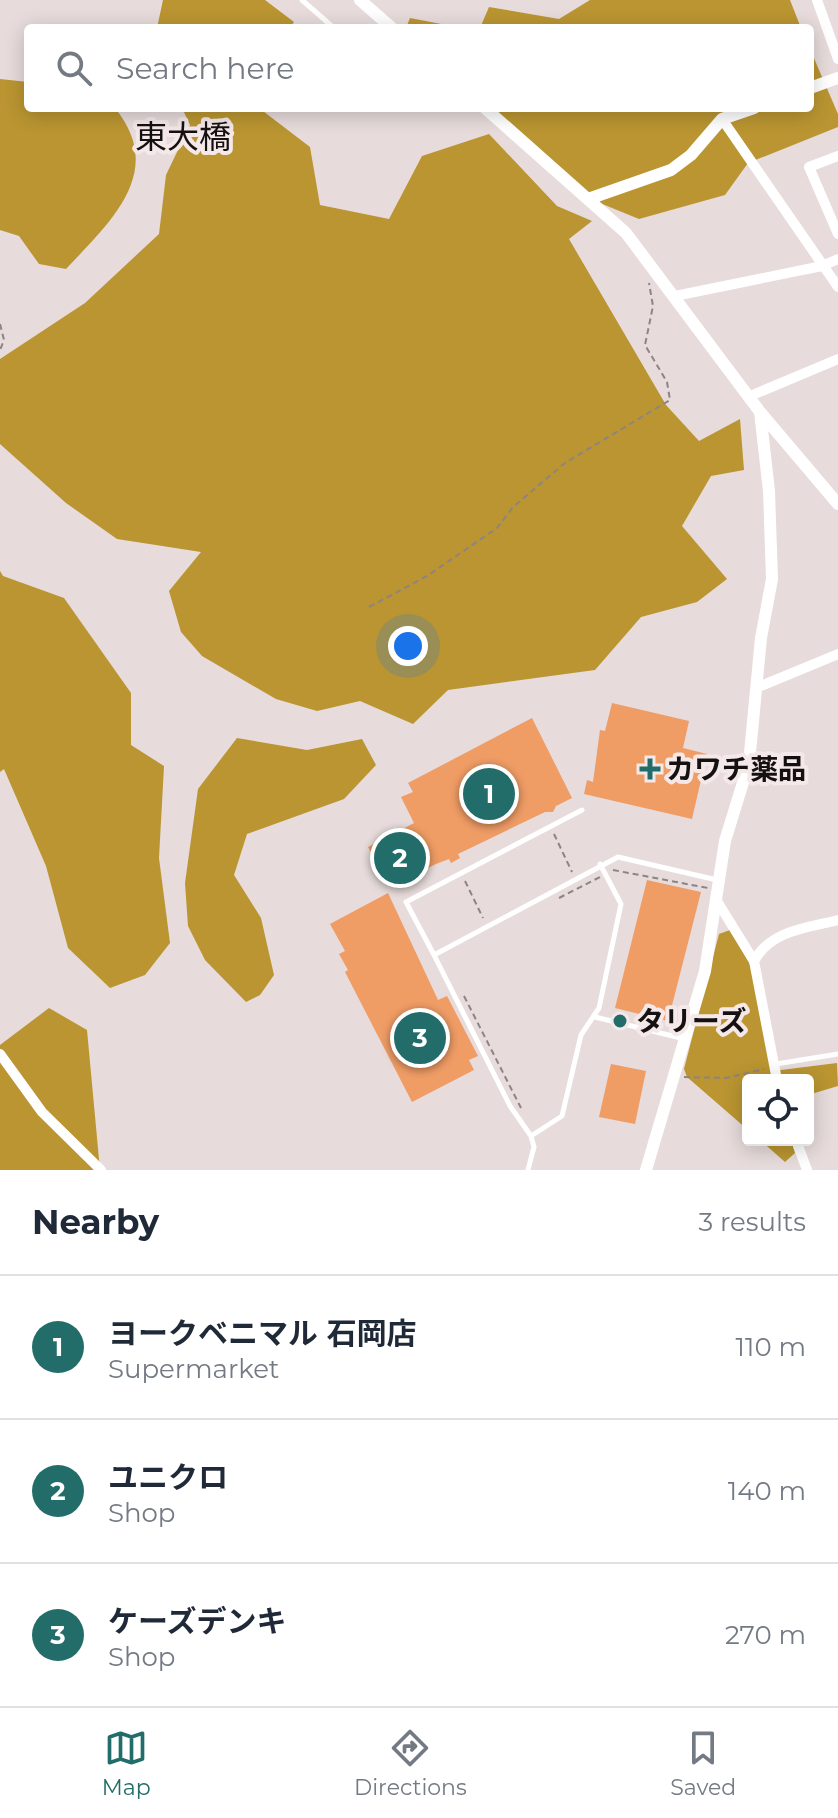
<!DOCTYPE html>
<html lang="en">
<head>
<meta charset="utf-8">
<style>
	:root { --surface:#fff; --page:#f2f2f3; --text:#1f2937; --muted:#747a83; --line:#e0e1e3; --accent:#226d69 }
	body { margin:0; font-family:Montserrat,"Noto Sans JP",sans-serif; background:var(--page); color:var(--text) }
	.controls { position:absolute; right:24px; bottom:24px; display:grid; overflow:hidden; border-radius:8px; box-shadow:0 4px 20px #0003 }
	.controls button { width:72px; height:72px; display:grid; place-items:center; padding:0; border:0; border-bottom:2px solid var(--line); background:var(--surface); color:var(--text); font:40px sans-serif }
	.you { position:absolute; left:408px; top:646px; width:28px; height:28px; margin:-20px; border:6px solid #fff; border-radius:50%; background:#1a73e8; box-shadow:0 0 0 12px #1a73e833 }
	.badge { display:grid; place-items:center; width:52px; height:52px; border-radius:50%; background:var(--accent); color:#fff; font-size:26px; font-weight:700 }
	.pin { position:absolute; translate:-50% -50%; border:4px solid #fff; box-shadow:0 2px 8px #0006 }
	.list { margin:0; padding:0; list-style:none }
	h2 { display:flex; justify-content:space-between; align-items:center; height:104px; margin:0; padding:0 32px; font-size:34px }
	h2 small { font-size:26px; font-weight:400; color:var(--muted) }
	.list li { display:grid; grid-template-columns:52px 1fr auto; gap:24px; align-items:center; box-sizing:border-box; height:144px; padding:0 32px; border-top:2px solid var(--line) }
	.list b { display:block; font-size:30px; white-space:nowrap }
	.list p { margin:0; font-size:26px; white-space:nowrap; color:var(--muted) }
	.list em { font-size:26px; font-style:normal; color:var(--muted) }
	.icon { flex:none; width:44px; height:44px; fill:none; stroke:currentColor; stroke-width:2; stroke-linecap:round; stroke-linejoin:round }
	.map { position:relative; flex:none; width:838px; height:1170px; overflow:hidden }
	.search { position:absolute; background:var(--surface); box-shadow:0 4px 20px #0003; left:24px; right:24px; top:24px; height:88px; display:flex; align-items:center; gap:20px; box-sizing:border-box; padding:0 28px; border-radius:8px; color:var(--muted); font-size:30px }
	.sheet { height:536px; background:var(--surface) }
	nav { display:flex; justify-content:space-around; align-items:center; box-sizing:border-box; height:112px; border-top:2px solid var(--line); background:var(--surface); font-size:22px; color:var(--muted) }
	nav a { display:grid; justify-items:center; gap:4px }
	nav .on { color:var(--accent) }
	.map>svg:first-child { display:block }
	.forest { fill:#ba9531 }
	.building { fill:#ef9c65 }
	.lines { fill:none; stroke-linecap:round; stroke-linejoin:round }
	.path { stroke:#8d8484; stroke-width:2; stroke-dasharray:6 4; stroke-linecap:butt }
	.service { stroke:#fff; stroke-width:5 }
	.minor { stroke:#fff; stroke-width:10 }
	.tertiary { stroke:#fff; stroke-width:12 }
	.poi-dot { fill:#226d69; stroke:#f4e8e8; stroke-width:3 }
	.labels { text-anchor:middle; stroke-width:8; stroke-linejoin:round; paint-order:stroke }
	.poi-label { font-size:28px; font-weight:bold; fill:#151111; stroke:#f4e8e8; text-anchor:start }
	.quarter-label { font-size:32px; fill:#151111; stroke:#f4e8e8 }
</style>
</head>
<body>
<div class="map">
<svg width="838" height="1170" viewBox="0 0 838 1170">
	<rect width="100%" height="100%" fill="#e7dbdb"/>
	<path class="forest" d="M163,0h102l29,22 -4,6h-133z
		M590,0h200l11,28h-321l9,-21 70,12z
		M410,18l52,10h-56z
		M810,49l28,65v13l-90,36 -23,32 -86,24 -66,-27 -84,-84h321z
		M0,79l28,3v26h87c52,64 -5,114 -49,161l-27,-5 -20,-28 -19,-6z
		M182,108h77l51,39 10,58 69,14 33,-63 67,-22 68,72 35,15 -23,18 97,166 33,36 41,-22 4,51 -33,6 -29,50 45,53 -30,23 -56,15 -46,53 -147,20 -35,34 -53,-23 -43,10 -41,-12 -74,-43 -21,-24 -12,-41 32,-39 -84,-13 -51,-36 -66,-59v-85l85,-56 74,-69 7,-59 24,-50z
		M0,571l3,5 61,22 67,95v52l33,21 -5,92 11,85 -25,32 -35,13 -42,-40 -22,-82 -42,-97 -4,3z
		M237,738l70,12 55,-11 14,26 -32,34 -97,35 -13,41 27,43 13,57 -14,20 -14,7 -41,-42 -17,-34 -3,-43 13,-94z
		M730,930l26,45 17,96 64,-8 1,23 -30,9v-15h-60v50l-61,-53 -3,-8 35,-135z
		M49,1008l38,22 13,140h-100v-125z
		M760,1140h31l4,13 -10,9z"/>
	<path class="building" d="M612,703l77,18 -6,27 24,6 -15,65 -108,-25 3,-14 6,2 7,-52 5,1z
		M532,718l40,80 -16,8 -3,6h-8l-87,42 2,4 -9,5 -2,-4 -13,5 -46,23 -22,-40 46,-24 -13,-26 12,-5 -5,-9z
		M647,880l54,12 -33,129 -53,-13z
		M388,893l50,107 9,-4 31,60 -9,4 5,10 -62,32 -67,-130 3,-2 -9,-16 6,-3 -15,-27z
		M611,1064l35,7 -11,53 -36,-7z"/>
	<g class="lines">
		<path class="path" d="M0,324l4,16 -4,10
			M369,607l58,-31 70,-48 16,-21 52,-44 105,-63 -3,-18 -22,-37 8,-39 -4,-23
			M554,834l18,38
			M613,870l95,18
			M465,881l18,37
			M559,898l41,-21
			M464,996l57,112
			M684,1077l42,1 38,-9"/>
		<path class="service" d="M302,0l32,28
			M434,955l-28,-53 176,-92
			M595,1017l90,22
			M776,1064l62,-10
			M531,1136l31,-20 19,-81 18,-27 22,-104 -21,-40
			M528,1170l6,-23 -3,-11 -21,-30 -76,-151 184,-98 99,23"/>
		<path class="minor" d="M817,0l21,59
			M722,119l116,168
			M838,156l-29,11 29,67
			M675,296l147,-30 16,-7
			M750,396l88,-37
			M756,688l82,-34
			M717,901l37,60 23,119
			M754,961c17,-31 53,-33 84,-41
			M0,1054l42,58 59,58
			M796,1140l11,30"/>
		<path class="tertiary" d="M360,0l32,28
			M810,88l28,-10
			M485,108l141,125 134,179 78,92
			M591,198l80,-28 20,-15 31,-36 32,-11
			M646,1170l59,-199 20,-130 24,-78 12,-125 11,-59 -3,-88 -9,-79"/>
	</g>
	<g class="poi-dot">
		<path d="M646 757h8v8h8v8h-8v8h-8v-8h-8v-8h8z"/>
		<circle cx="620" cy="1021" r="8"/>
	</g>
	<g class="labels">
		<g class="poi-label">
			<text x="666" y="779">カワチ薬品</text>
			<text x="636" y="1031">タリーズ</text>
		</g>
		<g class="quarter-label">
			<text x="183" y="148">東大橋</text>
		</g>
	</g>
</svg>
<div class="controls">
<button><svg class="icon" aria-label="locate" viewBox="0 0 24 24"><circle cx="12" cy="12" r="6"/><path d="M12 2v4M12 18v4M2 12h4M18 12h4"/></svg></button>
</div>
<div class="you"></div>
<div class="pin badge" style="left:489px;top:794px">1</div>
<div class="pin badge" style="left:400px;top:858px">2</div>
<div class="pin badge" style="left:420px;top:1038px">3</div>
<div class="search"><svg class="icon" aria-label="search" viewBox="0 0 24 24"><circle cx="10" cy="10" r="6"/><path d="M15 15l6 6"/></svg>Search here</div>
</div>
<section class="sheet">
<h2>Nearby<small>3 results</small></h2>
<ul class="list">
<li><span class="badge">1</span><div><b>ヨークベニマル 石岡店</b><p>Supermarket</p></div><em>110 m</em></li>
<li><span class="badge">2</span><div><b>ユニクロ</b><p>Shop</p></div><em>140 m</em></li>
<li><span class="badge">3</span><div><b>ケーズデンキ</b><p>Shop</p></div><em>270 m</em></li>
</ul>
</section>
<nav>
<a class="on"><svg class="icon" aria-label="map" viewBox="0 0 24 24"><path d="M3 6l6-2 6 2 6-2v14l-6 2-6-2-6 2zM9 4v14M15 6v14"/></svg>Map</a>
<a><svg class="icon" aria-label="directions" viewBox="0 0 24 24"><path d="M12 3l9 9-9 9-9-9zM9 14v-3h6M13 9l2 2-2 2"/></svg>Directions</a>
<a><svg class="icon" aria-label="saved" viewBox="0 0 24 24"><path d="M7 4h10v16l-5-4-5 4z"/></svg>Saved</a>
</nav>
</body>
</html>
